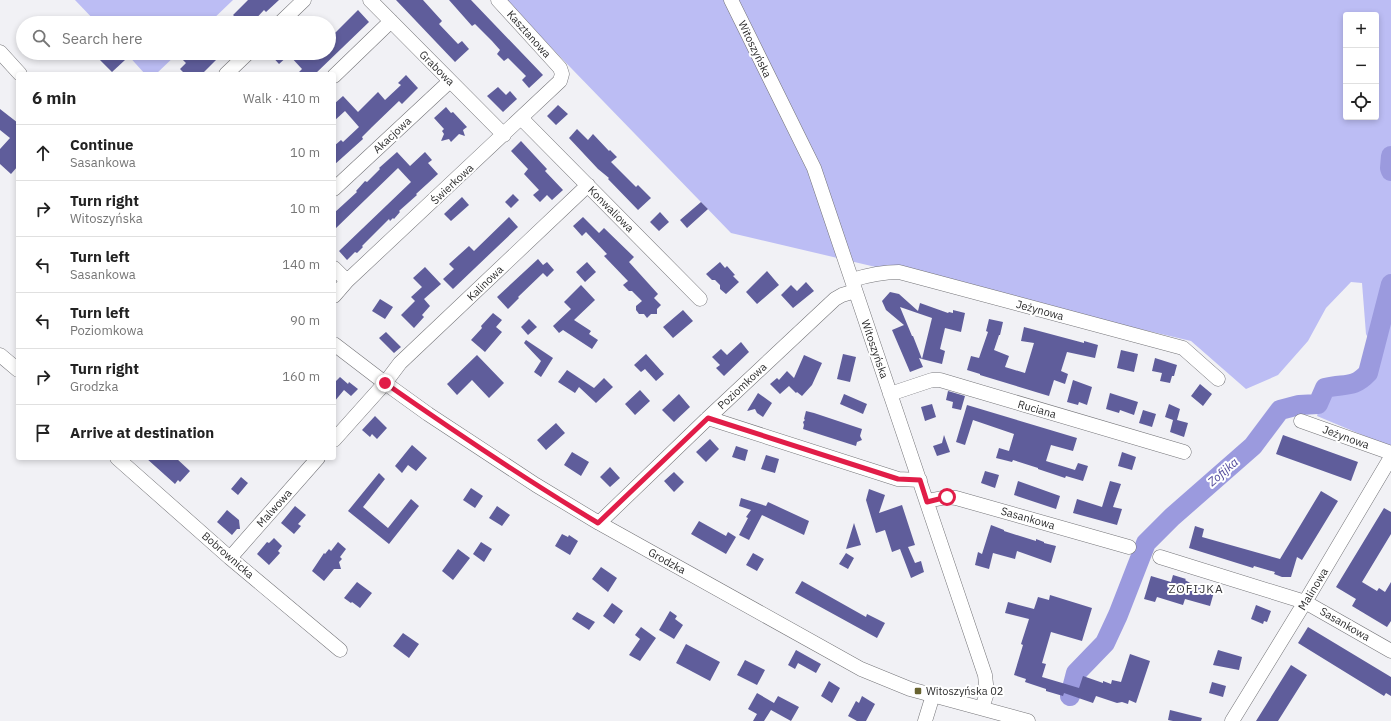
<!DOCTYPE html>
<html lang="en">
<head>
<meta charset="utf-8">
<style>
	:root { --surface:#fff; --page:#f2f2f2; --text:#222; --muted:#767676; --line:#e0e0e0 }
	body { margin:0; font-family:"IBM Plex Sans",sans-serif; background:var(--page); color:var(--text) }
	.controls { position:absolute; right:12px; top:12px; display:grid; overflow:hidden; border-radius:4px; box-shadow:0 2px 6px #0003 }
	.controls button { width:36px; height:36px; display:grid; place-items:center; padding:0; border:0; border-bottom:1px solid var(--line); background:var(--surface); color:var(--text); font:20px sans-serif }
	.stop { position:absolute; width:12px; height:12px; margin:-9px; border:3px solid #e11d48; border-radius:50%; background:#fff }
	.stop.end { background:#e11d48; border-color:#fff; box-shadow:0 1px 4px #0008 }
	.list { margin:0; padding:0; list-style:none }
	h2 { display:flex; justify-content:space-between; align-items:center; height:52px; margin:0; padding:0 16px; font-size:17px }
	h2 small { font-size:13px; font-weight:400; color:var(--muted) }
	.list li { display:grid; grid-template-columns:26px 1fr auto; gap:12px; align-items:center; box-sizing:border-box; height:56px; padding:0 16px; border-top:1px solid var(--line) }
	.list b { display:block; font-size:15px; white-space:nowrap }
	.list p { margin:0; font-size:13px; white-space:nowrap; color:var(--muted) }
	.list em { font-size:13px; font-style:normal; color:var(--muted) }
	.icon { flex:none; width:22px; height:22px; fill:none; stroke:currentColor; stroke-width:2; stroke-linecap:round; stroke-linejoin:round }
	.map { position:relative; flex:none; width:1391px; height:721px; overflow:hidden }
	.search { position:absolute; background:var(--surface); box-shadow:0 2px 6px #0003; left:16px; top:16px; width:320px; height:44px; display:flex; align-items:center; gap:10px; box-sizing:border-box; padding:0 14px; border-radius:22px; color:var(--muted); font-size:15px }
	.panel { position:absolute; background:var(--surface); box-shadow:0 2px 6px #0003; left:16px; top:72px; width:320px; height:388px; border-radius:4px }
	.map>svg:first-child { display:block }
	.green { fill:#bcbdf4; fill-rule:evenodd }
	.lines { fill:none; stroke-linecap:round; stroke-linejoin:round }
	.river { stroke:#9b9ade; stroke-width:20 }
	.building { fill:#5f5d9b }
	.minor-casing { stroke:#747478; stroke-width:15 }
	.minor { stroke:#fff; stroke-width:14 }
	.route { stroke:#e11d48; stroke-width:5 }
	.poi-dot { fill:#686330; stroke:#fff; stroke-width:1.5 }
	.labels { text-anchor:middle; stroke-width:4; stroke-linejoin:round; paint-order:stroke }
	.street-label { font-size:11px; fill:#2c2c2d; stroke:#fff }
	.poi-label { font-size:11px; fill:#2c2c2d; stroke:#fff; text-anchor:start }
	.water-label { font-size:12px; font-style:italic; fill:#51499b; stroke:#fff }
	.neighbourhood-label { font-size:12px; letter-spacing:1px; fill:#363639; stroke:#fff }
</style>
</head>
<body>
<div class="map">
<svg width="1391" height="721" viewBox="0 0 1391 721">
	<rect width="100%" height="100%" fill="#f1f1f5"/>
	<path class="green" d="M75,0h158l-24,23h-112z
		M505,0h886v447l-74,-31 3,-11 59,-46 -13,-25 -4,-51 -11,-1 -25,26 -18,33 -30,34 -32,14 -55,-48 -460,-108zM1346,15h30v102h-30z
		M126,53h52l-22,21h-11z"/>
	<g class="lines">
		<path class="river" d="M1391,156l-1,12 1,3
			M1070,696l6,-23 29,-30 13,-28 28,-72 26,-26 81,-71 27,-36 19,-5 19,-1 7,-16c20,-5 28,1 43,-15l23,-89"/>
	</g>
	<path class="building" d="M248,0h31l-13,12 -2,-2 -12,13h-11l-8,-8z
		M396,0h27l19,21 -3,3 19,20 4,-3 7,8 -14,13z
		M449,0h22l72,75 -14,13 -7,-8 4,-4 -18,-18 -4,3 -7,-7 3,-4 -8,-9 -17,-17 -3,2z
		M358,10l11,12 -54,52h-18l5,-5 -13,-14 -10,9 -10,-11h60v-14z
		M104,53h14l7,7 -13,12 -14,-14z
		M176,53h47l-21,21h-17l-5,-5 6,-6z
		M406,75l12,13 -16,16 -3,-3 -27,26 -10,10 1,2 -29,26v-19l7,-6 2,2 16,-15 -14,-16 -11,10v-17l9,-8 15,16 20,-20 7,8 16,-15 -3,-2z
		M498,87l8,8 4,-4 7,8 -14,13 -16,-16z
		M558,105l10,9 -12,11 -9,-9z
		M446,107l5,6 2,-1 14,15 -4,3 2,6 -6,-2 -8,8 -2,-3 -8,2 3,-7 -2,-3 2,-2 -10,-11z
		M0,109l18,14v43l-7,8 -11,-10v-15l10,-11 -10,-8z
		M577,129l11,11 5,-6 16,17 1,-1 7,7 -6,5 25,25 2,-2 13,13 -13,12 -30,-31 1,-1 -11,-9 -29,-31z
		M521,141l26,28 -2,2 18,19 -11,10 -5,-5 -7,7 -7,-7 6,-5 -15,-16 4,-5 -17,-18z
		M397,152l13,14 15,-14 7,8 -4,3 10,11 -22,20 1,1 -18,16 1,1 -6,7 -1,-1 -3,3 -1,-2 -27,27 1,1 -6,6 -2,-1 -8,8 -8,-9 72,-69 -13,-14 -64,62v-17l23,-21 -1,-1 9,-10 2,1 13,-13 -1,-1z
		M513,194l6,6 -8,8 -6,-6z
		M462,197l7,8 -18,16 -7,-7z
		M701,202l7,7 -21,19 -7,-8z
		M660,212l9,10 -10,9 -9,-9z
		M509,217l9,10 -65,62 -10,-10 11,-10 -5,-5 20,-18 5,5z
		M583,217l16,16 5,-5 30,29 -5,5 29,32 -4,4 7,7 -4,4v5h-6l-4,4 -3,-4h-5l-3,-4v-4l6,-5 -10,-10h-3l-6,-6 5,-4 -24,-25 3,-2 -21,-22 -4,4 -9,-10z
		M538,259l5,6 4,-3 7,8 -7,7 -4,-4 -25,24 1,1 -11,11 -11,-12z
		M587,262l9,10 -11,10 -9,-10z
		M720,262l5,6 2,-2 8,9 -2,1 6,6 -13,12 -6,-5v-4l-5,-5h-3l-6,-6z
		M425,267l16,17 -17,15 6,7 -8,9 2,2 -10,11 -13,-13 14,-14 -4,-4 11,-10 -9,-9z
		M767,271l12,14 -22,19 -11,-12z
		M806,282l8,9 -21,17 -12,-13 10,-10 6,6z
		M581,285l14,15 -21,20 17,11 -2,3 9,6 -6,9 -29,-19 -4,3 -6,-7 18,-17 -7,-7z
		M890,292l9,2 19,17 2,-8 28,10 1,-1 4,1v-3l12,3 -4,19 -16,-4 -5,21 5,2 -3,13 -20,-5 10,-41 -32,-11 12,29h1l9,23 -3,-1 4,9 -13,5 -18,-42 12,-5 -18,-15 -4,-9z
		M380,299l13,8 -8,12 -13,-8z
		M683,310l10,11 -20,17 -10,-11z
		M493,313l9,7 -6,7 6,5 -17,20 -14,-12 11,-12 -1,-2z
		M529,319l8,8 -9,8 -7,-8z
		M989,319l14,3 -3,13h-1l-5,15 15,6 -4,11 20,6 9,-30 -13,-2 3,-14 60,16v-2l14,4 -3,13 -28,-6 -6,19 7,3 -3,10 -11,-4 -5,16 -69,-21v-1l-13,-4 4,-14 8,2 9,-26 -2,-1z
		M386,332l15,15 -7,6 -15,-15z
		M526,340l27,18 -12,19 -7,-5 7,-11 -17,-18z
		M741,342l8,10 -25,24 -8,-8 4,-3 -8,-8 9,-8 6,6z
		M1121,350l17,4 -4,18 -17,-4z
		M646,354l18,20 -8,7 -11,-12 -4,3 -7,-7z
		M843,354l13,3 -6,25 -13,-3z
		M477,355l27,28 -15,15 -17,-18 -15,15 -10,-11z
		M804,355l18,8 -10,22 -10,11 -5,-4 -1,1 -7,-7 -9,8 -10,-10 7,-6 2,2 8,-9 7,7z
		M1155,358l22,7 -3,11h-2l-2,7 -10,-2 2,-8 -10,-2z
		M567,370l27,18 10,-10 9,9 -17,16 -17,-16 -4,6 -17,-11z
		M340,377l8,7 1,-2 9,7 -7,7 -7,-6 -10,12v-19z
		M1073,380l19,7 -5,18 -8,-3 -1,3 -11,-3z
		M1200,384l12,10 -9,12 -12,-10z
		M640,390l10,11 -15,14 -10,-11z
		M948,391l17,5 -4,14 -9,-2 1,-6 -7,-2z
		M758,393l14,10 -9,14 -6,-4 -2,-4 -8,2z
		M1110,393l28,9 -4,13 -14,-5 -1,3 -13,-4z
		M679,394l11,13 -16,15 -12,-12z
		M844,394l23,10 -4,10 -23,-10z
		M932,404l4,13 -11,4 -4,-14z
		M1169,404l11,5 -3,11 11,3 -4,14 -14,-5 3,-12 -8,-3z
		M967,405l110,33 -4,13 -22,-6 -5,16 29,9 3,-7 10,3 -5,15 -17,-5 -1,2 -27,-9v-1l-25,-8 -1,2 -16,-4 3,-10 10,3 5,-17 -41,-14 -8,25 -9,-3z
		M1143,410l13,4 -4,13 -13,-4z
		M806,411l8,2 48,16 -2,7 2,4 -5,2 -1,4 -53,-17 1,-4 -1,-3 2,-2 -1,-1z
		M375,416l12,12 -10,11 -5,-5 -2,3 -8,-7z
		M556,423l9,10 -19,17 -9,-10z
		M944,435l6,17 -13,4 -4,-10 9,-3z
		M1283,435l75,27 -7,19 -75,-27z
		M710,439l9,10 -13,13 -10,-10z
		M412,445l15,13 -11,13 -8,-6 -6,8 -7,-7z
		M736,446l12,4 -3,11 -13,-4z
		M572,452l17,10 -8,14 -17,-11z
		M1122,452l14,5 -4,13 -14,-4z
		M766,455l13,4 -4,14 -14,-4z
		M146,458h30l14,13 -10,11 -2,-2 -3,4z
		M610,467l10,11 -10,9 -10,-10z
		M985,471l14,4 -4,13 -14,-5z
		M674,472l10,10 -10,10 -10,-11z
		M379,473l6,6 -22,28 25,21 23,-29 8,7 -30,38 -41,-33z
		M241,477l7,6 -10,12 -7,-6z
		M1018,481l42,15 -4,13 -42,-14z
		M1110,481l11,3 -8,23 9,2 -5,16 -44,-12 4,-14 25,8z
		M471,488l12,8 -8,12 -12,-8z
		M869,489l16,6 -6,18 23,-8 13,40 -7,2 7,16 6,-2 3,11 -13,6 -11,-29 -8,3 -7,-22 -9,3 -10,-33z
		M1321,491l17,10 -36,59 -5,-3 -6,20h-9l-8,-3 1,-2 -21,-6 -1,2 -64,-20 6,-22 9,3 -2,8 78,22z
		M741,498l25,8 2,-4 41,19 -5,14 -42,-20 -13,25 -10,-5 9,-17 -2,-1 5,-7 -12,-4z
		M295,506l11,9 -8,9 3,2 -7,8 -13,-11z
		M497,506l13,9 -8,11 -13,-8z
		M1384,508l7,4v22l-29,48 15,9 2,-3 6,4 6,-10v39l-4,6 -35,-21 4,-7 -20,-12z
		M227,510l12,10 1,9h-3l-5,6 -15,-13z
		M699,521l27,15 2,-4 8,5 -10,17 -35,-20z
		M854,523l7,22 -15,4z
		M991,525l13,5v1l32,10v-2l8,3v1l12,3 -5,17 -34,-12 -2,8 -22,-6 -4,16 -14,-4 3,-13 4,2z
		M562,534l6,3 1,-2 9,6 -8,14 -15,-9z
		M274,538l8,8 -4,5 2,2 -11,12 -12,-11 10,-12 2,1z
		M338,542l8,7 -6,8 2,2 -3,3 2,7h-7l-10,12 -12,-10 12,-18 1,1 4,-5 2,2z
		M481,542l11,7 -8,13 -11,-8z
		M458,549l12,9 -17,22 -11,-9z
		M753,553l11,6 -7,12 -11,-6z
		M846,553l8,5 -6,11 -9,-5z
		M601,567l16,11 -9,14 -16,-13z
		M1173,575l13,4 -1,1 14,8 15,4 -4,14 -25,-7 -2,6 -26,-8 -2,5 -11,-3 7,-23 20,6z
		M802,581l64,36 1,-3 18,9 -8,15 -82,-45z
		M357,582l15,11 -12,15 -8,-6 -1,1 -7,-5z
		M1050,595l42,13 -10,33 -31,-9 -9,31 4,1 -4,13 37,11 4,-12 20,7v-2l8,3 1,-4 9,2 9,-28 20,7 -14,42 -7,-3 -1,4 -6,-2 -5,1 -21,-7 -3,7 -29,-10 -1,3 -17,-5v-2l-21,-7 1,-3 -12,-4 9,-30 -2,-1 8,-25 -24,-6 3,-11 26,7 4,-12 11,3z
		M612,603l11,8 -9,13 -11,-8z
		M1256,605l15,6 -4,11 -3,-1 -1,3 -12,-5z
		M670,611l7,5 -2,3 8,6 -9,14 -15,-9z
		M577,612l18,10 -6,8 -17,-11z
		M641,627l15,11 -16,23 -11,-6 11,-16 -5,-4z
		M1308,627l83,50v19l-5,-3 -2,3 -86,-53z
		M403,633l16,11 -10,14 -16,-12z
		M686,644l34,18 -10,19 -34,-18z
		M796,650l25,14 -5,9 -18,-10 -3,6 -7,-4z
		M1218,650l24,7 -3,13 -26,-5z
		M745,660l20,10 -8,15 -20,-10z
		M1291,665l16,10 -29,46h-22z
		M829,681l11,7 -8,15 -11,-7z
		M1212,682l14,4 -3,11 -14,-4z
		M757,693l17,10 4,-7 21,11 -8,14 -20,-11 -7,11h-11l4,-7 -9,-5z
		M862,696l13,8 -9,17h-9l-9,-5 8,-15 3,2z
		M1170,710l32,8 -1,3h-28l-5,-1z"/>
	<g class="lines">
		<g class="minor-casing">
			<path id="minor" d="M370,0l134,135
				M731,0l83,168 171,507 2,18 -5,15
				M280,23l24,-23
				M0,52l20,22
				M226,74l22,-21
				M334,76l57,-55
				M521,118l179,181
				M334,189l116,-108
				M334,268l13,13
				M852,280c16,-5 30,-8 47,-8l284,76 35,31
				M334,296l13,-15 213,-200 2,-7 -2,-6 -62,-68
				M334,344l51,39 43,31 108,71 63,38 262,146 49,20 118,32
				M0,355l18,15
				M890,394l42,-14h8l244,72
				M708,418l190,61 22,1
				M1301,421l90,32
				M334,440l51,-57 15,-20 188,-178
				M117,458l113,100 110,92
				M927,501l20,-4 9,1 173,49
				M599,523l109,-105 127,-119 7,-4 13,-4
				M1160,557l145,45 86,49
				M230,558l88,-100
				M925,721l8,-26
				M1232,721l73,-119 86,-145"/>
		</g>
		<use href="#minor" class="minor"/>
	</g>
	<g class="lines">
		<path class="route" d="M385,383c70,49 140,96 213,140l110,-105 190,61 22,1 7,22 20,-5"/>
	</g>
	<rect class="poi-dot" x="914" y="687" width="8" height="8" rx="2"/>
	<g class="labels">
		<g class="street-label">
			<text transform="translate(529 34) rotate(48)" y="4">Kasztanowa</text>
			<text transform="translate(755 49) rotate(64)" y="4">Witoszyńska</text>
			<text transform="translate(437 68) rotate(45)" y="4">Grabowa</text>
			<text transform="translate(392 135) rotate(-43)" y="4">Akacjowa</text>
			<text transform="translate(452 184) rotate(-43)" y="4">Świerkowa</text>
			<text transform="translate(611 209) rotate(45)" y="4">Konwaliowa</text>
			<text transform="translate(485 283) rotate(-44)" y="4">Kalinowa</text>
			<text transform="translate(1040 310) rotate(15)" y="4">Jeżynowa</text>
			<text transform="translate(875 349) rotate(71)" y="4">Witoszyńska</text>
			<text transform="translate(742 386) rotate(-43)" y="4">Poziomkowa</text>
			<text transform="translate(1037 409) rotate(16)" y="4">Ruciana</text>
			<text transform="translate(1346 437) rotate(20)" y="4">Jeżynowa</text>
			<text transform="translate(274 508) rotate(-48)" y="4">Malwowa</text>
			<text transform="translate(1028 518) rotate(16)" y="4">Sasankowa</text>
			<text transform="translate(228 555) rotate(41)" y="4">Bobrownicka</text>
			<text transform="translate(667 561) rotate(29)" y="4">Grodzka</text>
			<text transform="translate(1313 589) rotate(-59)" y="4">Malinowa</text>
			<text transform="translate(1345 624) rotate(30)" y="4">Sasankowa</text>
		</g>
		<g class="poi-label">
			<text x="926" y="695">Witoszyńska 02</text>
		</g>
		<g class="water-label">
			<text transform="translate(1223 472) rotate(-41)" y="4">Zofijka</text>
		</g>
		<g class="neighbourhood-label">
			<text x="1196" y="593">ZOFIJKA</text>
		</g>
	</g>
</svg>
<div class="controls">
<button>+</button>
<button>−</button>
<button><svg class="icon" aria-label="locate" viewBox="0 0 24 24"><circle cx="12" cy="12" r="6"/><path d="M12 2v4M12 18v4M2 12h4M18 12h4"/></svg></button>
</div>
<div class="stop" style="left:947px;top:497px"></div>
<div class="stop end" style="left:385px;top:383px"></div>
<div class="search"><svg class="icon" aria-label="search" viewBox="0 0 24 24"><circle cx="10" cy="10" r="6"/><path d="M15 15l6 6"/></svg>Search here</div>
<section class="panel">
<h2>6 min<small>Walk · 410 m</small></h2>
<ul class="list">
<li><svg class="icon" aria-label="ahead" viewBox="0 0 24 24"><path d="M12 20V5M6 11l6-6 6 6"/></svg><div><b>Continue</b><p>Sasankowa</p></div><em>10 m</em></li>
<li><svg class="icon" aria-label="right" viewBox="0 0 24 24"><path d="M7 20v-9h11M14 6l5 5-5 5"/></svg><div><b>Turn right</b><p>Witoszyńska</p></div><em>10 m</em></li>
<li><svg class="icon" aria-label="left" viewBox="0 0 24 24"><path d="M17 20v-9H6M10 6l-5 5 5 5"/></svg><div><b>Turn left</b><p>Sasankowa</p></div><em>140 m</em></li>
<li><svg class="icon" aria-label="left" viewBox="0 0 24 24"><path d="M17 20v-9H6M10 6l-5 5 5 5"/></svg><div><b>Turn left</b><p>Poziomkowa</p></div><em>90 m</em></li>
<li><svg class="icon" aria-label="right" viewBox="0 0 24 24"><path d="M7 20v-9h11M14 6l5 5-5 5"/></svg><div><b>Turn right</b><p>Grodzka</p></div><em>160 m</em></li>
<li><svg class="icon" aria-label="arrive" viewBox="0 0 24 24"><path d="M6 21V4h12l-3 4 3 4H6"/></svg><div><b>Arrive at destination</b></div></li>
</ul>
</section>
</div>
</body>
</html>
